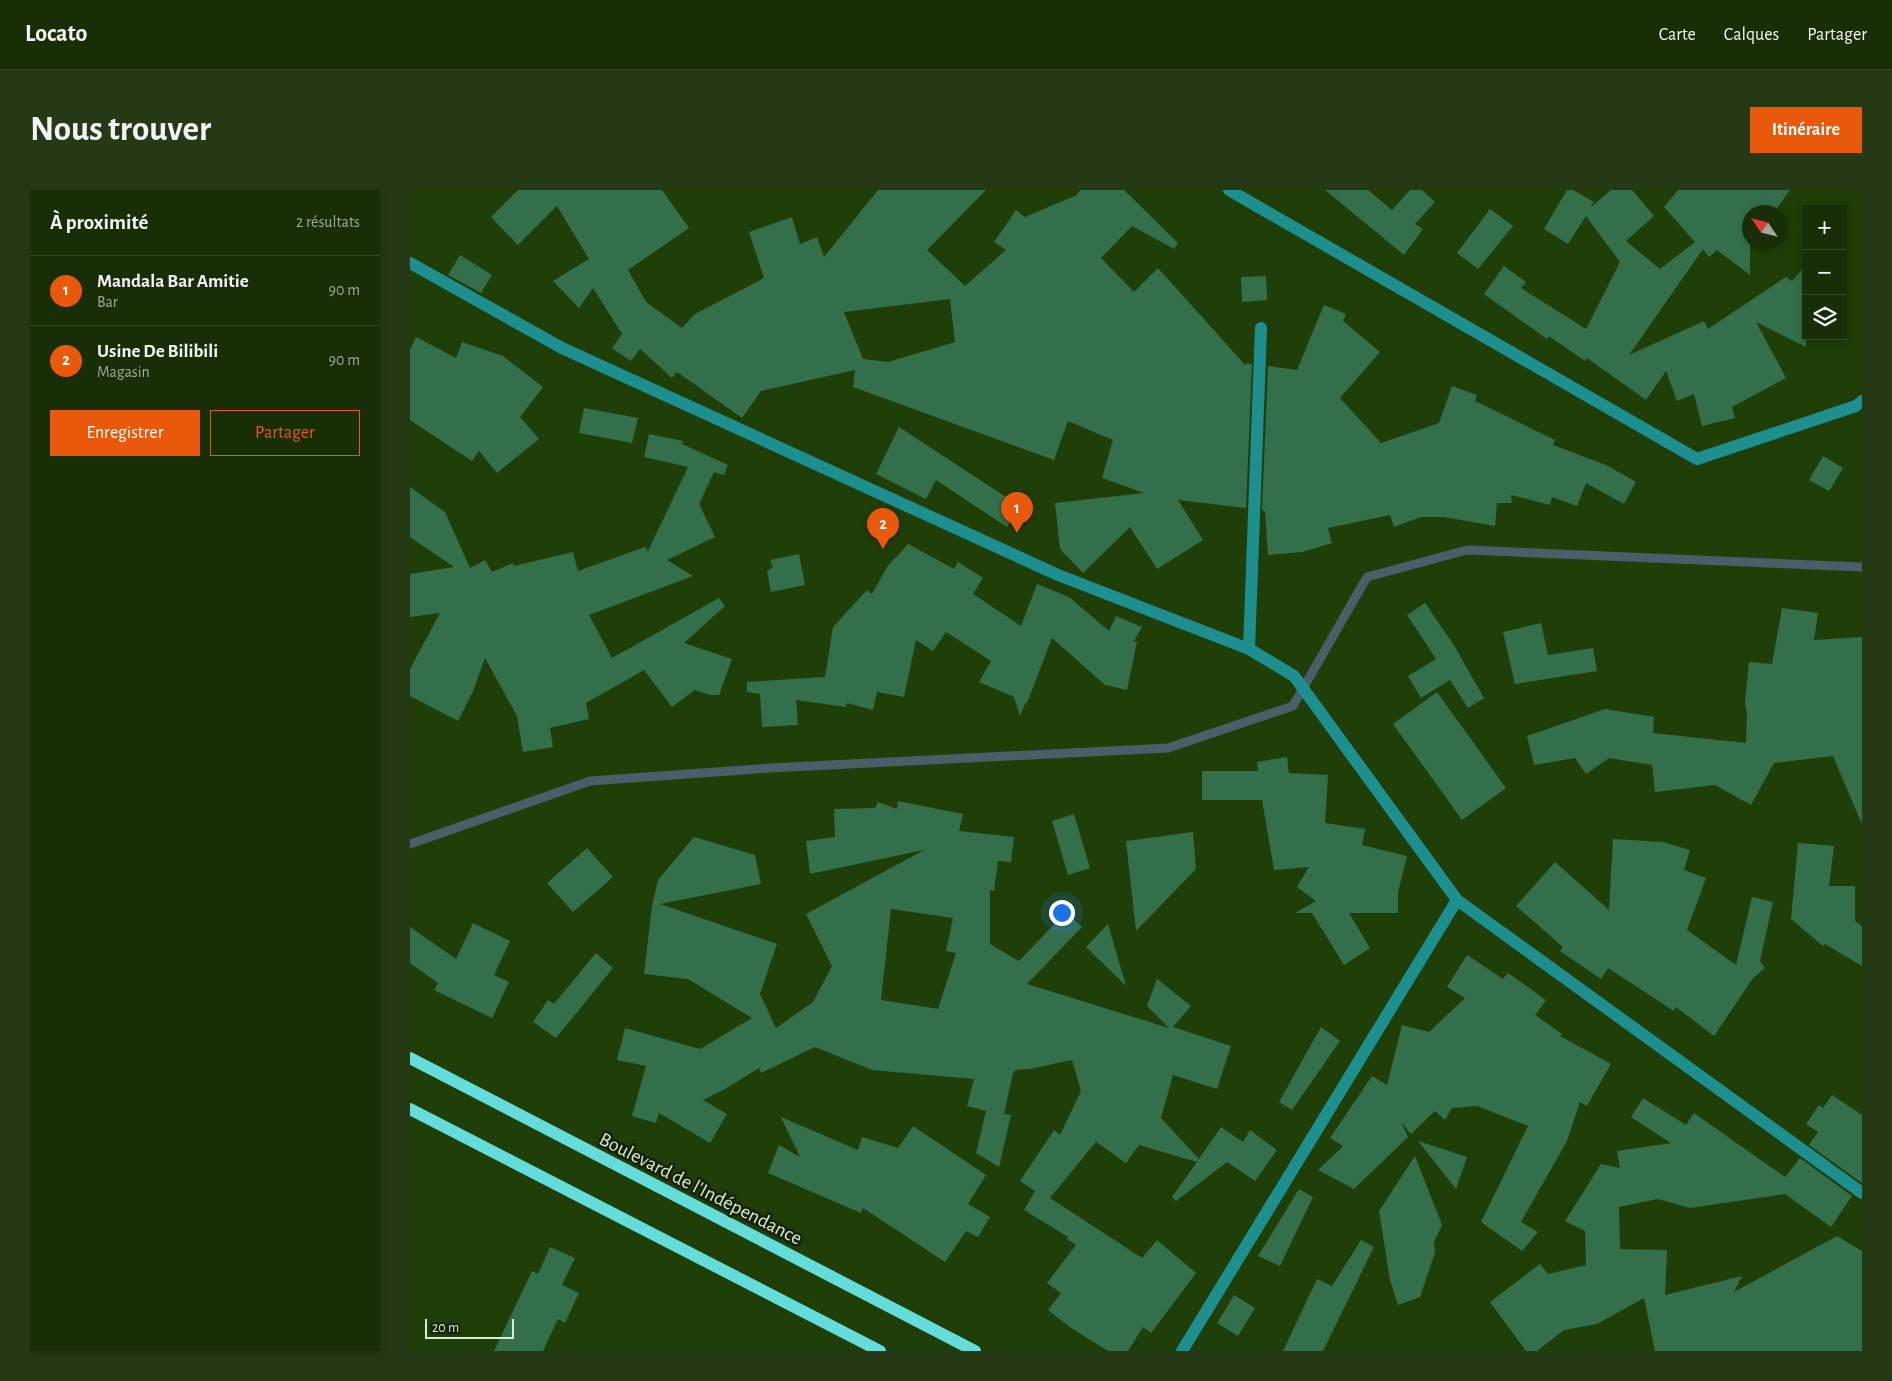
<!DOCTYPE html>
<html lang="fr">
<head>
<meta charset="utf-8">
<style>
	:root { --surface:#182e06; --page:#253a14; --text:#f1f3f6; --muted:#9fa89b; --line:#364a28; --accent:#ea580c }
	body { margin:0; font-family:"Alegreya Sans",sans-serif; background:var(--page); color:var(--text) }
	.controls { position:absolute; right:15px; top:15px; display:grid; overflow:hidden; border-radius:0px; box-shadow:0 2px 8px #0003 }
	.controls button { width:45px; height:45px; display:grid; place-items:center; padding:0; border:0; border-bottom:1px solid var(--line); background:var(--surface); color:var(--text); font:25px sans-serif }
	.compass { position:absolute; left:1332px; top:15px; width:45px; height:45px; border-radius:50%; background:var(--surface); box-shadow:0 2px 8px #0003; rotate:305deg }
	.scale { position:absolute; left:15px; bottom:12px; width:89px; box-sizing:border-box; padding-left:5px; border:2px solid #d8ebce; border-top:0; font-size:14px; line-height:18px; white-space:nowrap; color:#d8ebce; -webkit-text-stroke:4px #14210b; paint-order:stroke }
	.you { position:absolute; left:651px; top:722px; width:18px; height:18px; margin:-12px; border:4px solid #fff; border-radius:50%; background:#1a73e8; box-shadow:0 0 0 8px #1a73e833 }
	.badge { display:grid; place-items:center; width:32px; height:32px; border-radius:50%; background:var(--accent); color:#fff; font-size:16px; font-weight:700 }
	.pin { position:absolute; translate:-50% -41px; filter:drop-shadow(0 1px 2px #0008) }
	.pin::after { content:''; position:absolute; top:26px; width:18px; height:15px; background:inherit; clip-path:polygon(0 0,100% 0,50% 100%) }
	.list { margin:0; padding:0; list-style:none }
	h2 { display:flex; justify-content:space-between; align-items:center; height:65px; margin:0; padding:0 20px; font-size:21px }
	h2 small { font-size:16px; font-weight:400; color:var(--muted) }
	.list li { display:grid; grid-template-columns:32px 1fr auto; gap:15px; align-items:center; box-sizing:border-box; height:70px; padding:0 20px; border-top:1px solid var(--line) }
	.list b { display:block; font-size:19px; white-space:nowrap }
	.list p { margin:0; font-size:16px; white-space:nowrap; color:var(--muted) }
	.list em { font-size:16px; font-style:normal; color:var(--muted) }
	.actions { display:flex; gap:10px; padding:15px 20px }
	.actions a { flex:1; padding:11px 0; border:1px solid var(--accent); border-radius:0px; text-align:center; font-size:18px; color:var(--accent) }
	.actions .main { background:var(--accent); color:#fff }
	.icon { flex:none; width:28px; height:28px; fill:none; stroke:currentColor; stroke-width:2; stroke-linecap:round; stroke-linejoin:round }
	.map { position:relative; flex:none; width:1452px; height:1161px; overflow:hidden; border-radius:0px }
	header { display:flex; align-items:center; gap:30px; box-sizing:border-box; height:70px; padding:0 25px; background:var(--surface); border-bottom:1px solid var(--line) }
	header strong { font-size:24px }
	nav { display:flex; gap:28px; margin-inline-start:auto; font-size:18px }
	.intro { display:flex; align-items:center; justify-content:space-between; box-sizing:border-box; height:120px; padding:0 30px }
	h1 { margin:0; font-size:35px }
	.button { padding:12px 22px; border-radius:0px; background:var(--accent); color:#fff; font-size:18px; font-weight:700 }
	main { display:flex; gap:30px; padding:0 30px }
	aside { flex:1; background:var(--surface); border-radius:0px; box-shadow:0 2px 8px #0003 }
	.map>svg:first-child { display:block }
	.lines { fill:none; stroke-linecap:round; stroke-linejoin:round }
	.stream { stroke:#485e68; stroke-width:9 }
	.building { fill:#336f4a; fill-rule:evenodd }
	.minor { stroke:#1e8f8f; stroke-width:12 }
	.major { stroke:#64dcda; stroke-width:12 }
	.labels { text-anchor:middle; stroke-width:5; stroke-linejoin:round; paint-order:stroke }
	.street-label { font-size:20px; fill:#d8ebce; stroke:#14210b }
</style>
</head>
<body>
<header>
<strong>Locato</strong>
<nav><a>Carte</a><a>Calques</a><a>Partager</a></nav>
</header>
<div class="intro"><h1>Nous trouver</h1><a class="button">Itinéraire</a></div>
<main>
<aside>
<h2>À proximité<small>2 résultats</small></h2>
<ul class="list">
<li><span class="badge">1</span><div><b>Mandala Bar Amitie</b><p>Bar</p></div><em>90 m</em></li>
<li><span class="badge">2</span><div><b>Usine De Bilibili</b><p>Magasin</p></div><em>90 m</em></li>
</ul>
<div class="actions"><a class="main">Enregistrer</a><a>Partager</a></div>
</aside>
<div class="map">
<svg width="1452" height="1161" viewBox="0 0 1452 1161">
	<rect width="100%" height="100%" fill="#203e08"/>
	<g class="lines">
		<path class="stream" d="M0,654l180,-63 180,-13 398,-20 125,-42 74,-129 100,-27 395,17"/>
	</g>
	<path class="building" d="M108,0h144l27,38 -61,42 18,32 36,26 13,-14 69,-36 -15,-46 43,-15 8,27 17,-7 7,20 54,-67h108l-59,60 38,36 41,-36 -12,-8 22,-32 9,7 52,-22 3,-5h44l54,53 -4,6 -42,-23 -31,32 33,34 24,-24 88,98v-3l6,1 -6,144 -68,-8 25,40 -46,29 -27,-42 -47,46 -23,-24 -5,-46 89,-10 -42,-15 11,-38 -45,-19 -14,39 -201,-73 2,-17 -94,21 -19,27 -65,-46 -5,6 -32,-29 -9,12 -19,-13 10,-14 -29,-46 -14,20 -26,-27 36,-22 -32,-53 -39,39 -27,-28zM540,109l5,43 -67,20 -25,-3 -19,-47z
		M915,0h43l24,20 18,-20h12l13,12 -20,22 8,5 -19,26z
		M1157,0h6l21,12 -4,6 21,-18h21l22,26 -28,25 34,28 35,-27 -31,-35 14,-17h112l-16,22h-24v63l-33,-25 -8,7 -6,-8 -74,106 75,-34 4,8 78,-52 6,4 14,-16v82l-50,-25 30,56 -54,29 3,11 -33,8 -8,-32 -17,7 -11,-30 -20,29 -59,-42 -2,3 -36,-25 -2,3 -63,-45 20,-28 22,16 -5,6 65,41 34,-67 -34,-46 -18,28 -24,-15z
		M1080,19l23,17 -35,43 -21,-16z
		M50,65l32,20 -11,18 -33,-18z
		M856,86l1,24 -25,2 -1,-25z
		M914,115l22,9 -3,7 37,31 -40,46 41,45 58,-20 13,-37 25,9 -2,6 80,39 -2,5 53,20 30,17 -12,22 -38,-21 -9,23 -25,-9 -2,8 -39,-10 1,8h-15l-2,23 -51,-9h-23l-27,10 -4,-12 -62,13 4,15 -29,9 -35,3 -3,-44 -3,-1 6,-144 29,4z
		M6,147l40,21 6,-16 41,14 40,31 -23,30 19,22 -42,34 -18,-22 -7,10 -62,-41v-70z
		M174,218l54,10 -6,25 -53,-10z
		M489,237l122,80 -14,20 -71,-47 -10,19 -50,-25z
		M239,244l34,7 -1,3 46,21 -4,10 -10,-3 -15,32 16,33 -48,23 26,16 -104,39 23,43 107,-60 6,8 -41,37 48,16 -13,36h-9l-15,-5 -23,17 -28,-37 -58,33 3,16 -39,9 3,19 -30,5 -6,-36 -32,-58 -12,33 -15,30 -48,-25v-27l30,-56 -30,4v-43l44,-7 -44,-30v-50l35,25 25,56 15,-8 7,12 21,-9 1,3 59,-14 5,19 67,-24 3,4 40,-84 -44,-10z
		M1413,266l20,12 -14,23 -20,-11z
		M498,354l46,25 4,-7 25,16 -10,16 48,32 16,-42 32,13 40,34 7,-15 26,11 -8,14 3,1 -10,48 -22,-5 -53,-47 -25,65 -1,-1 -6,14 -6,-19 -35,-15 12,-21 -45,-29 -13,19 -17,-11 -12,57 -27,-5 -4,18 -26,-7 -1,4 -50,-7 2,25 -36,2 -2,-33 -13,-2v-10l78,-5 8,-50 34,-37 5,4 15,-27z
		M389,364l6,31 -34,7 -4,-21 6,-4 -3,-7z
		M1015,413l30,44 29,51 -16,10 -18,-28 -29,18 -13,-22 28,-17 -29,-44z
		M1372,418l36,5 -4,27 48,-3v187l-29,-68 -59,7 -23,42 -36,-20 -60,7 -3,-27 -43,-7 -23,16 -11,-16 -41,7 -7,-29 78,-27 49,8 -1,16 93,10 1,-30 -2,-10 4,-41 23,2z
		M1131,433l7,32 45,-7 4,23 -82,13 -12,-52z
		M1027,502l69,96 -44,32 -69,-96z
		M877,567l2,16 39,2 -3,48 40,6 -3,16 45,11 -9,36v21h-49l21,35 -26,17 -32,-52h-17l21,-12 -19,-14 12,-20 -35,3 -12,-70h-60v-29h56l-1,-9z
		M488,611l65,13 -4,17 55,6 -3,25 -13,-1 -4,30 -4,-1v54l29,17 47,-49 16,15 -55,57 142,44 -22,-22 10,-27 34,27 -18,21 58,19 -14,43 -44,-14 -12,43 38,41 22,-32 22,15 7,-12 27,20 -22,31 -28,-19 -51,39 -4,-4 25,-35 -58,-17 -13,18 -30,-21 -46,56 92,60 15,-18 39,33 -45,60 -8,-6 -15,24h-20l-37,-23 -23,-18 13,-17 -14,-10 29,-38 -9,-6 1,-2 -44,-27 11,-19 -15,-10 34,-51 6,5 21,-44 -9,-31 -42,9 -14,1 -3,3 -9,41 7,1 -12,52 -23,-14 10,-42 -19,-5 7,-27 -102,-9 -57,-23 -54,26 -2,-5 -34,21 -22,11 24,14 -17,29 -51,-30 -3,10 -24,-7 14,-50 -29,-6 8,-32 75,21 52,-31 -64,-39 -44,-5 8,-68 6,-26 36,-43 61,18 6,29 -101,20 117,40 -17,50 16,34 37,-26 19,-36 -26,-52 118,-64 -114,24 -4,-33 29,-4 -1,-28 41,-1 3,-6 19,7zM481,719l62,9 -7,33 10,2 -18,56 -57,-9z
		M664,624l16,54 -22,7 -16,-54z
		M783,642l3,37 -60,62 -10,-90z
		M1203,649l50,3 27,8 -6,20 22,8 -19,52 49,35 16,-68 21,5 -13,59 5,7 -12,10 -39,58 -38,-29 -2,4 -66,-43 -7,11 -41,-28 3,-4 -47,-41 39,-44 54,48z
		M1388,653l36,3 -5,40h26v35l7,5v40l-37,-22 -2,2 -32,-27z
		M177,658l26,29 -40,35 -26,-29z
		M63,733l37,18 -16,34 15,7 -17,36 -58,-28 4,-7 -28,-20v-36l46,32z
		M698,734l18,62 -40,-39z
		M186,763l17,15 -57,70 -23,-16 15,-22 6,4z
		M1057,765l36,24 5,-6 38,27 -11,15 27,19 -2,2 51,28 -24,42 -7,-4 -13,39 -46,81 17,10 -16,19 -41,-29 47,-96 -51,-20 -25,2 -7,12 -10,-9 -24,23 -10,-12 7,15 -54,52 -36,-19 25,-24 -13,-8 42,-62 15,9 15,-60 27,7 36,-34 -18,-11z
		M911,837l19,14 -48,69 -13,-8z
		M1422,905l30,20v68l-53,-38 9,-13 -12,-8 13,-19 4,3z
		M1233,908l43,27 8,-12 91,64 15,-19 52,38 -21,31 -46,-33 -95,14 -32,-9 -39,8 1,42 47,1 -2,45 77,-19 -8,16 103,-56 25,15v100h-207l-11,-53 -47,26 -33,6 -27,21h-11l-36,-49 50,-38 8,10 38,-9 -1,-34 -20,-10 36,-57 19,4 -3,-17 54,-8 -40,-26z
		M371,927l77,33 4,-13 36,11 15,-22 73,49 -18,29 22,13 -12,20 -12,-6 -21,31 -82,-54 -2,5 -93,-40 11,-28 21,12z
		M1008,951l49,16 -11,32z
		M1005,966l27,69 -8,17 1,10 -15,45 -22,8 -8,-25 -11,-69z
		M889,999l14,8 -33,69 -22,-10z
		M951,1050l13,7 -51,104h-40l34,-72 15,7z
		M140,1057l25,11 -13,27 17,8 -14,30 -7,-4 -15,32h-49l38,-80 6,3z
		M824,1105l21,13 -17,28 -21,-13z"/>
	<g class="lines">
		<path class="minor" d="M819,0l468,269 159,-53 6,-5
			M0,73l152,85 496,227 191,74 45,27 163,224 405,293
			M839,459l12,-321
			M772,1161l275,-451"/>
		<path class="major" d="M0,868l565,293
			M0,919l470,242"/>
	</g>
	<g class="labels">
		<g class="street-label">
			<text transform="translate(291 998) rotate(27)" y="7">Boulevard de l'Indépendance</text>
		</g>
	</g>
</svg>
<div class="controls">
<button>+</button>
<button>−</button>
<button><svg class="icon" aria-label="layers" viewBox="0 0 24 24"><path d="M12 4l9 5-9 5-9-5zM3 14l9 5 9-5"/></svg></button>
</div>
<svg class="compass" viewBox="-18 -18 36 36"><path d="M0-13l5 13h-10z" fill="#e53935"/><path d="M0 13l5-13h-10z" fill="#9fa89b"/></svg>
<div class="scale">20 m</div>
<div class="you"></div>
<div class="pin badge" style="left:607px;top:343px">1</div>
<div class="pin badge" style="left:473px;top:359px">2</div>
</div>
</main>
</body>
</html>
